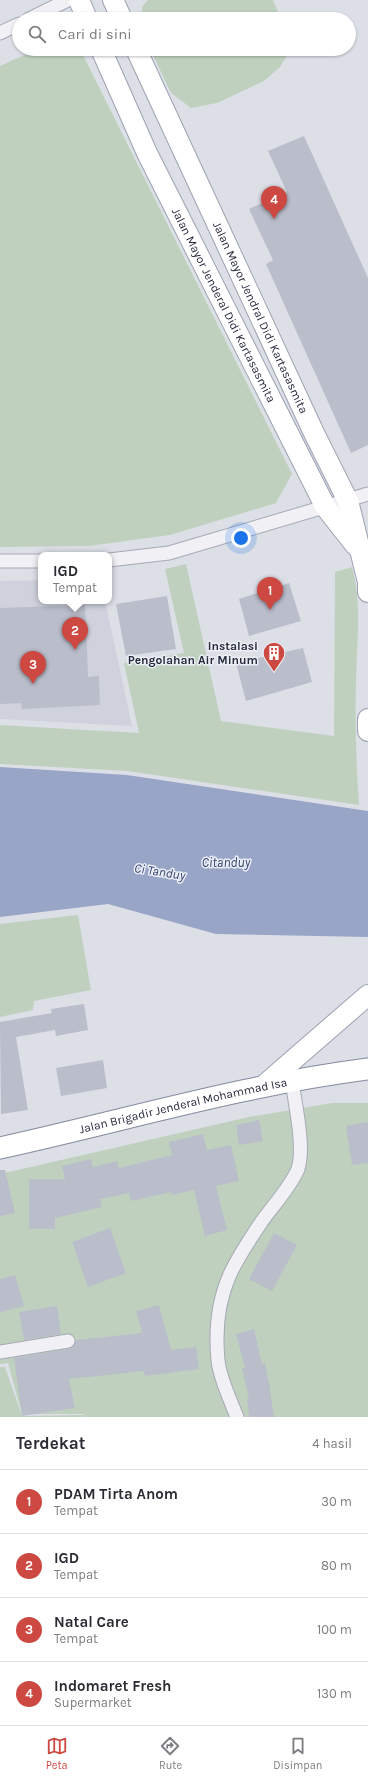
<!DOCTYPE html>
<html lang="id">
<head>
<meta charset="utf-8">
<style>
	:root { --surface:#fff; --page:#f2f2f3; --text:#2b2b33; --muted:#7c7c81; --line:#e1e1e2; --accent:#cd4841 }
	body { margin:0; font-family:Karla,sans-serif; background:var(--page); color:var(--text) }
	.you { position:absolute; left:241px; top:538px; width:14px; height:14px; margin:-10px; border:3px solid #fff; border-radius:50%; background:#1a73e8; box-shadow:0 0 0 6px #1a73e833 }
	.badge { display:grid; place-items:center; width:26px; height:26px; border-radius:50%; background:var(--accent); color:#fff; font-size:13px; font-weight:700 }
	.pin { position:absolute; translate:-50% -33px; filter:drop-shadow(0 1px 2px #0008) }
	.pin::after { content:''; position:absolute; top:21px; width:14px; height:12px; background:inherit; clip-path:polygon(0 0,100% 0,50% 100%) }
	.popup { position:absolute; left:38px; top:552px; width:74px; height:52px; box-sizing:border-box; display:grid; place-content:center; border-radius:8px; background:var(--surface); filter:drop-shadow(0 1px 3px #0005); font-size:13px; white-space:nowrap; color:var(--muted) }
	.popup b { font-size:15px; color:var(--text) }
	.popup::after { content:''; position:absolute; left:50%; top:100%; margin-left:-8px; border:8px solid transparent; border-top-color:var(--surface) }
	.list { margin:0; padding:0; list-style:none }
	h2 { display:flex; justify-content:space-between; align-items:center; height:52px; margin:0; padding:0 16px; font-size:17px }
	h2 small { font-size:13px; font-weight:400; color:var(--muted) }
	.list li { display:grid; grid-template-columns:26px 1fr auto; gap:12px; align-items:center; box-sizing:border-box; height:64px; padding:0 16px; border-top:1px solid var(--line) }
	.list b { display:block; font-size:15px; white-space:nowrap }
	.list p { margin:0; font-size:13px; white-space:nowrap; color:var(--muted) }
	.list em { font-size:13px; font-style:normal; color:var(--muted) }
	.icon { flex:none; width:22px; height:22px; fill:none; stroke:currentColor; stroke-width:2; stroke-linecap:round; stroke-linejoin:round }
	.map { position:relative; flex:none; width:368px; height:1417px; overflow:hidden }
	.search { position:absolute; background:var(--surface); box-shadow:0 1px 3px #0004; left:12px; right:12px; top:12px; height:44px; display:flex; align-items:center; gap:10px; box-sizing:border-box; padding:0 14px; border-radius:22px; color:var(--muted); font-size:15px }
	.sheet { height:308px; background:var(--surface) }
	nav { display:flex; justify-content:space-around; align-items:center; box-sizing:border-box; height:56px; border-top:1px solid var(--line); background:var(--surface); font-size:11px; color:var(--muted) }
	nav a { display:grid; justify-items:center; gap:2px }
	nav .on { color:var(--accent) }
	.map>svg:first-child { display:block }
	.built { fill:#cfd1dc }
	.green { fill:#bfd1be }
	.water { fill:#98a5c7 }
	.building { fill:#babdca }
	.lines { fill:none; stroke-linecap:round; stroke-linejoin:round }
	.minor-casing { stroke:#a6a9b4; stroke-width:15 }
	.primary-casing { stroke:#9ca1b2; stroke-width:22 }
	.trunk-casing { stroke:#84899d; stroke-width:23 }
	.minor { stroke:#f0f0f5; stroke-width:13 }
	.primary { stroke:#fff; stroke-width:20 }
	.trunk { stroke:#fff; stroke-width:21 }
	.labels { text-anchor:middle; stroke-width:3; stroke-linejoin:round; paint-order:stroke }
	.street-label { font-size:12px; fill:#272a3d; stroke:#eceef5 }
	.poi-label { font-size:12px; font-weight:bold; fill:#272a3d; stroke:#eceef5; text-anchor:end }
	.water-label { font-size:13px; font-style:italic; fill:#314171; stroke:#eceef5 }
</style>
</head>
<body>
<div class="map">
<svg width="368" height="1417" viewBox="0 0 368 1417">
	<rect width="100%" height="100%" fill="#dddfe7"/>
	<path class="built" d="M41,580v21h64l27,125 -132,-7v-138z"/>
	<path class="green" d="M148,0h125l8,19h-139v-12z
		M38,49h42l212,425 -16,29 -106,32 -81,11 -89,1v-481z
		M150,49h140v2l-10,16 -16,14 -47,22 -26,5 -20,-15z
		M186,564l35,157 113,15 1,-164 17,-5c10,36 5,75 4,113 -1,42 0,83 3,125l-232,-34 -127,-7v-39l139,8 -15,-70 60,-10 -19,-84z
		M78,915l13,75 -57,11 -1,9 -33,7v-93z
		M332,1103h36v314h-284l-1,-3h-61l-14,-51 -8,1v-190l249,-57z
		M0,1367h5l17,49 61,-1v2h-83z"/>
	<path class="water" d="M0,767l127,8 241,36v126l-152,-3 -108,-30 -108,13z"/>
	<path class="building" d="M304,136l64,142v167l-17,8 -85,-189 7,-4 -24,-51 38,-17 -19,-41z
		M289,583l12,38 -52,15 -10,-37z
		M167,596l9,53 -50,7 -10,-52z
		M85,605l3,72 11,-1 1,29 -78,4 -1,-6 -21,1v-96z
		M303,648l9,34 -66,19 -10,-38z
		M84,1004l4,26 -32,6 -1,-6 -39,7 12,73 -27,4 -1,-92 52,-9 -1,-4z
		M103,1060l4,28 -46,8 -5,-28z
		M259,1120l4,21 -24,4 -3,-20z
		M368,1122v41l-16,2 -6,-39z
		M203,1134l4,16 24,-5 8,36 -23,5 11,44 -22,6 -11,-46 -22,5 -1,-3 -40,9 -2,-8 -29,6 2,8 -47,11v11h-26v-50h36l-3,-13 29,-7 2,8 24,-6 2,7 53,-13 -3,-13z
		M0,1170h5l10,43 -15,3z
		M110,1228l16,45 -38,14 -16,-45z
		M274,1233l23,12 -25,46 -23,-12z
		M15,1275l9,31 -24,6v-33z
		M159,1305l12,45 25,-3 3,22 -54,7 -1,-5 -75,8 6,29 -53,8 -8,-58 55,-9 4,-2 3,-7 66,-7 -6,-22z
		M57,1306l4,28 -37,6 -5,-28z
		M254,1329l8,35 3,-1 4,20 5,34h-25l-2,-19h2l-7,-30h3l-9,-34z"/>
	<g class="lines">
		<g class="minor-casing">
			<path id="minor" d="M29,19l39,-19
				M0,33l19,-9
				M109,560l60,-7 199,-59
				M0,561h41
				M0,1352l68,-11
				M237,1417c-6,-15 -13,-30 -17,-46 -3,-10 -3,-22 -3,-33 0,-50 18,-77 45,-117 11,-15 29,-35 36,-52 7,-22 -3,-65 -6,-88"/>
		</g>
		<g class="primary-casing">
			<g id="primary">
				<path d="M79,0l8,19"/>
				<path d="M113,0l9,19"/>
				<path id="s1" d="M101,49l46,104 179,355 30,38"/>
				<path id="s2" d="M136,49l178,384 34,68 20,81v10"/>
				<path d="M368,719v12"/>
				<path d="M262,1087l106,-92"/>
			</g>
		</g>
		<g class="trunk-casing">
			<g id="trunk">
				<path id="s3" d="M0,1148c123,-27 243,-63 368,-79"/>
			</g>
		</g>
		<use href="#minor" class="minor"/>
		<use href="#primary" class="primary"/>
		<use href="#trunk" class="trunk"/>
	</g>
	<defs>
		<g id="building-pin" transform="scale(1.15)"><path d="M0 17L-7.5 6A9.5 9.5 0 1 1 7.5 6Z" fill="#cd4841" stroke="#eceef5"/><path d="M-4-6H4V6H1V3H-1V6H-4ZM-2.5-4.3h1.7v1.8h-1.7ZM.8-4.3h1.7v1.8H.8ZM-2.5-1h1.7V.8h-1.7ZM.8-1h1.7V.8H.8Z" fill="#fff"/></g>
	</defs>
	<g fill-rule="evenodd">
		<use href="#building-pin" x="274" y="653"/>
	</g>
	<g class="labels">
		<g class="street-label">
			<text dy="4" stroke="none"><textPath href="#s1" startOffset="284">Jalan Mayor Jenderal Didi Kartasasmita</textPath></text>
			<text dy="4" stroke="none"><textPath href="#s2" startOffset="296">Jalan Mayor Jendral Didi Kartasasmita</textPath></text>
			<text dy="4" stroke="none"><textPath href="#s3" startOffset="188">Jalan Brigadir Jenderal Mohammad Isa</textPath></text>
		</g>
		<g class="poi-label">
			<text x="258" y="650">Instalasi<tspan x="258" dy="14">Pengolahan Air Minum</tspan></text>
		</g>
		<g class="water-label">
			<text x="226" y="867">Citanduy</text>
			<text transform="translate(160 871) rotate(9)" y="5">Ci Tanduy</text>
		</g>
	</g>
</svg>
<div class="you"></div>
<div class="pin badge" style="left:270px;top:610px">1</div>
<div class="pin badge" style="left:75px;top:650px">2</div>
<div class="popup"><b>IGD</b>Tempat</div>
<div class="pin badge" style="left:33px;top:684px">3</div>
<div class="pin badge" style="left:274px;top:219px">4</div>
<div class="search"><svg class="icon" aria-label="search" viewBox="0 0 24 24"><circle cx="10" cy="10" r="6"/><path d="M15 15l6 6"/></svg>Cari di sini</div>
</div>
<section class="sheet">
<h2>Terdekat<small>4 hasil</small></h2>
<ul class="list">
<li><span class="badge">1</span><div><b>PDAM Tirta Anom</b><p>Tempat</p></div><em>30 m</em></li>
<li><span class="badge">2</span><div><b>IGD</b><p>Tempat</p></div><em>80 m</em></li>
<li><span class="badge">3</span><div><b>Natal Care</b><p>Tempat</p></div><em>100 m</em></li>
<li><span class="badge">4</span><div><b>Indomaret Fresh</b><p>Supermarket</p></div><em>130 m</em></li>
</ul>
</section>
<nav>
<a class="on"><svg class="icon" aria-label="map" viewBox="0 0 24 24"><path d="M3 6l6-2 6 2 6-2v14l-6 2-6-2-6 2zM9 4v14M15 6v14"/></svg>Peta</a>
<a><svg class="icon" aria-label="directions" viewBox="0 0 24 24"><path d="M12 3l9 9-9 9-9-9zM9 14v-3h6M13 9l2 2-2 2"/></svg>Rute</a>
<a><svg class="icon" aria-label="saved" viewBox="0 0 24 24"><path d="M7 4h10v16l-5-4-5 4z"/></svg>Disimpan</a>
</nav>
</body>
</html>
